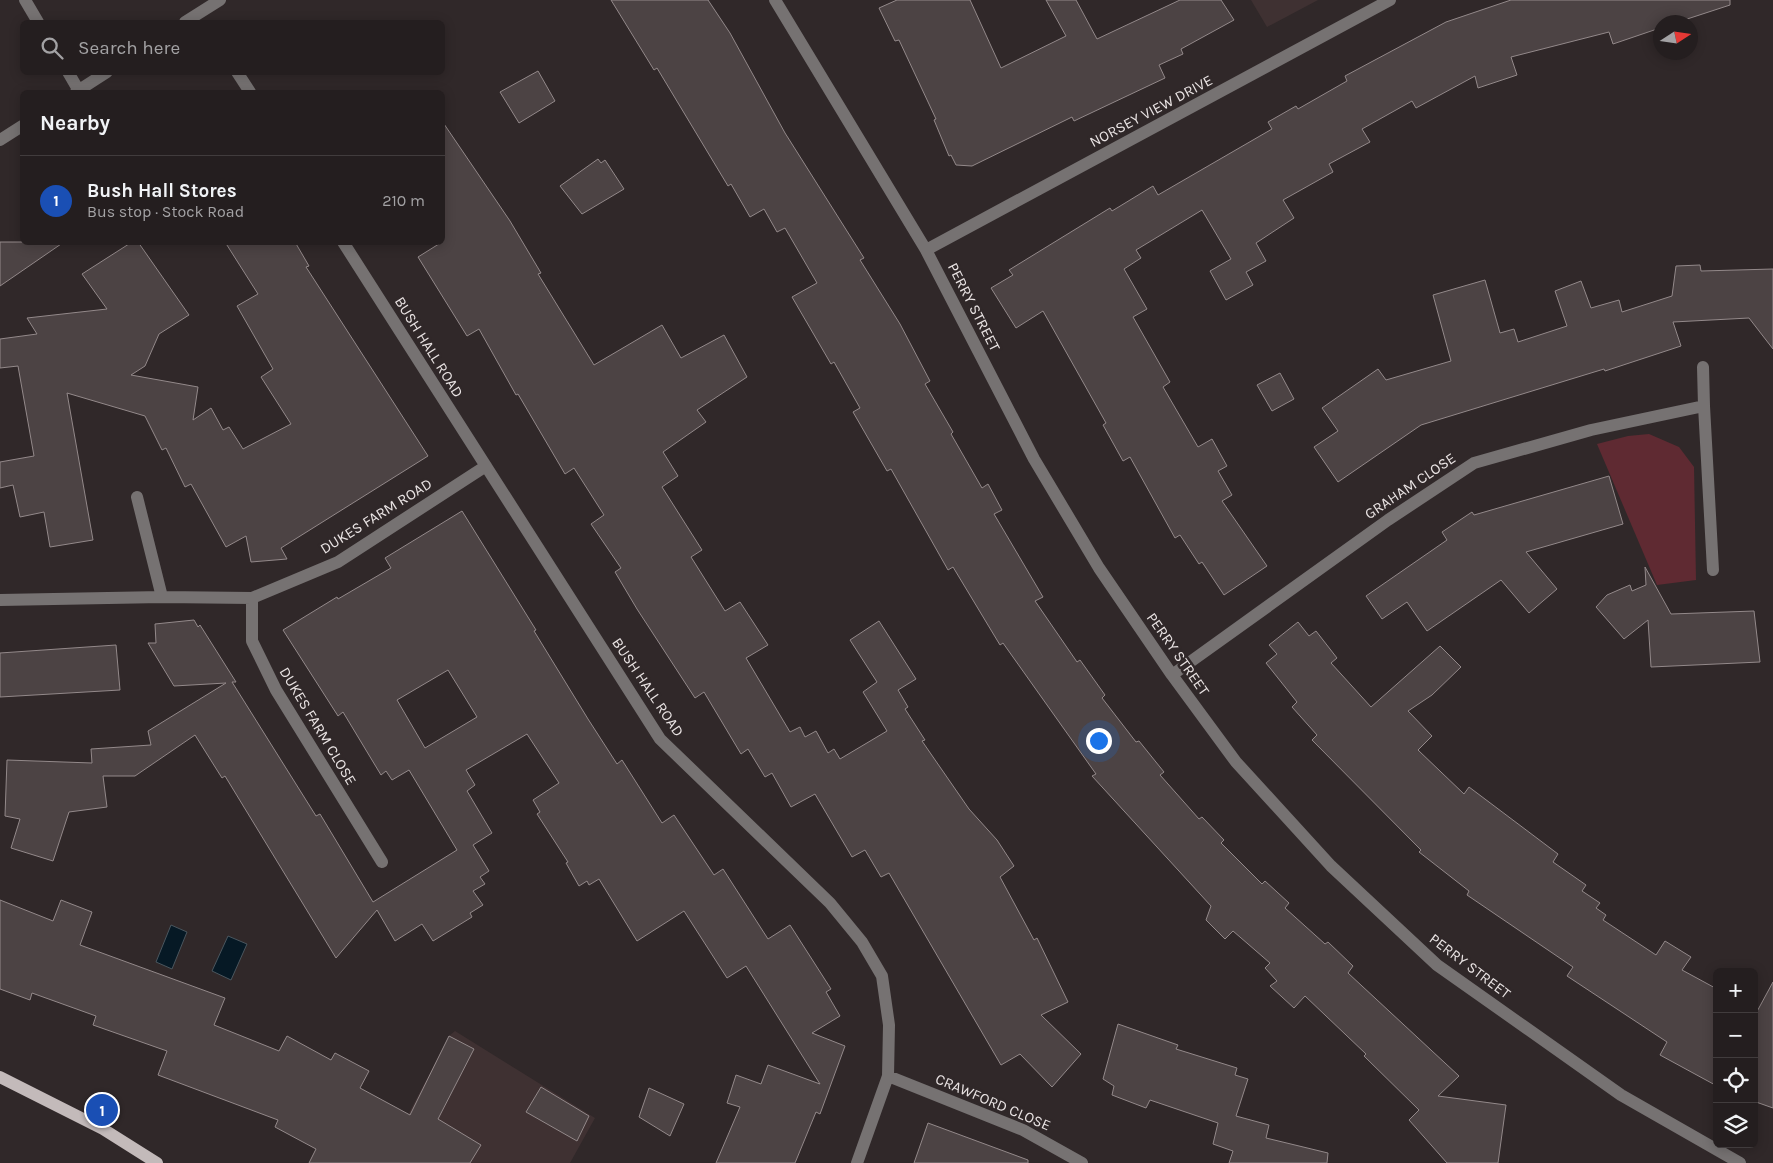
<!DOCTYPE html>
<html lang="en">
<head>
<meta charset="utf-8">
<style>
	:root { --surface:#241e1f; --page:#2c2728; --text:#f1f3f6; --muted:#a3a2a4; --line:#413c3d; --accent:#8bbbb9 }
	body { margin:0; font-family:Karla,sans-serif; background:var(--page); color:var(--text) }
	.controls { position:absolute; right:15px; bottom:15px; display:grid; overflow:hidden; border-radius:8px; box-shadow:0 2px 12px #0003 }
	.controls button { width:45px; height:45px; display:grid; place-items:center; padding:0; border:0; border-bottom:1px solid var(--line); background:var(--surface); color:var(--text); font:25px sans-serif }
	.compass { position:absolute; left:1653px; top:15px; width:45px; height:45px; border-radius:50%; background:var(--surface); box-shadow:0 2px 12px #0003; rotate:78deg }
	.you { position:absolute; left:1098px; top:740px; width:18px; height:18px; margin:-12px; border:4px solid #fff; border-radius:50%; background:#1a73e8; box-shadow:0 0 0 8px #1a73e833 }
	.badge { display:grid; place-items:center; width:32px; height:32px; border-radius:50%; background:var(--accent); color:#fff; font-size:16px; font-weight:700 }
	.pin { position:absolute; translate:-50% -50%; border:2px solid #fff; box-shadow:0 1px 5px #0006 }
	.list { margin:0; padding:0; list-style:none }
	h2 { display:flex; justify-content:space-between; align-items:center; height:65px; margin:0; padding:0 20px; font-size:21px }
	h2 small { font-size:16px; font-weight:400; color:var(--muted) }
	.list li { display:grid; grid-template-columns:32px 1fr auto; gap:15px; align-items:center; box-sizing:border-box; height:90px; padding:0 20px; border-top:1px solid var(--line) }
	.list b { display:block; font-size:19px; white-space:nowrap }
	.list p { margin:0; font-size:16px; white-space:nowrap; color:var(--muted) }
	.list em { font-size:16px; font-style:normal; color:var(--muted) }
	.icon { flex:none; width:28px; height:28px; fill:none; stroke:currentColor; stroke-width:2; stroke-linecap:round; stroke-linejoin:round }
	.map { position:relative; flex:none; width:1773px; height:1163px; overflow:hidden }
	.search { position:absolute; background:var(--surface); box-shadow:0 2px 12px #0003; left:20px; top:20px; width:425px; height:55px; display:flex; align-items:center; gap:12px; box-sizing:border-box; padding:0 18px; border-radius:8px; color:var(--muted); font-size:19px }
	.panel { position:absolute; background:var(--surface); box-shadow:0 2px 12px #0003; left:20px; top:90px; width:425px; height:155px; border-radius:8px }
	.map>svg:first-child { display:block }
	.built { fill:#3f3132 }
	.green { fill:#5f2a32 }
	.water { fill:#061925; stroke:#4a565e }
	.building { fill:#4c4344; stroke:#93898a; fill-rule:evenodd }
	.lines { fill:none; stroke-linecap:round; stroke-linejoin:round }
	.minor { stroke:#767272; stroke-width:12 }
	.major { stroke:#c3baba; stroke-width:12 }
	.labels { text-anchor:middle; stroke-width:5; stroke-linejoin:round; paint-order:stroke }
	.street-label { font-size:15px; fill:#eae4e4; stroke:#302829 }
</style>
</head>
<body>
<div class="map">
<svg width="1773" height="1163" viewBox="0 0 1773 1163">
	<rect width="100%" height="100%" fill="#302829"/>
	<path class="built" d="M1251,0h67l-51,27z
		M455,1031l140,87 -25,45h-187l66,-127z"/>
	<path class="green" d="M1649,434l30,13 15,20 2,113 -39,5 -60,-141 31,-8z"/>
	<path class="water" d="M171,925l16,7 -15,37 -16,-7z
		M228,936l19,8 -16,36 -19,-9z"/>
	<path class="building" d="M611,0h97l22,33 55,100 79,125 -4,2 40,64 30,57 -5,3 28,48 -2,2 31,54 6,-4 14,26 -8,4 49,83 -8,4 42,61 3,-2 25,35 -3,3 34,44 3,-1 25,31 -4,3 39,44 3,-2 22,23 -3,3 41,41 3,-3 24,22 -4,5 40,36 3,-2 25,24 -5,7 111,103 -21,20 68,9 -8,58h-51l-38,-43 10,-10 -55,-54 2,-2 -61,-58 -11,12 -24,-22 7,-5 -12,-13 5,-5 -37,-32 -8,8 -19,-19 5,-14 -119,-130 4,-2 -93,-131 -3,2 -47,-78 -5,3 -57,-101 -4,2 -34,-59 7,-4 -26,-46 -3,2 -39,-67 25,-14 -32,-55 -8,4 -13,-23 -14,8 -19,-33 -3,2 -71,-118 -3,2z
		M897,0h73l31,68 65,-32 -20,-36h30l21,39 83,-39h41l13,20 -53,29 2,5 -24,11 6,13 -91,43 -2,-4 -100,49 -16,-1 -5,-10 -2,1 -15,-36 2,-1 -37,-79 -4,1 -16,-33z
		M1511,0h219v5l-52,17h-18v6l-47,16 -4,-12 -98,25 6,18 -39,13 -3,-12 -59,32 -4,-7 -50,28 8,13 -41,22 4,8 -50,28 11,18 -38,25 10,18 -20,11 7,13 -27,15 -16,-29 21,-12 -29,-49 -66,40 5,8 -17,11 23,40 -14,8 37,65 -7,5 35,60 14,-8 15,27 -9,5 14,24 -10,6 45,65 -43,29 -22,-33 -3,2 -19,-29 -5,3 -45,-81 -7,4 -20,-36 3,-2 -63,-112 -27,17 -25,-40 22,-13 -4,-5 101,-62 2,3 41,-25 5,9 114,-66 -4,-7 28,-16 2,3 49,-28 -2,-5 101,-54z
		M538,71l17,30 -36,22 -19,-31z
		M442,121l68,100 31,52 -3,1 56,91 68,-40 19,33 43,-23 23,42 -50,33 9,12 -43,30 15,24 -16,11 40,63 -11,7 34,54 15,-9 28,43 -22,13 44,74 10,-5 5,10 11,-6 12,22 6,-4 6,10 47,-28 -24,-39 14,-10 -27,-42 29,-19 37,58 -18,11 10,17 -3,2 20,31 -3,1 47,68 28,31 17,26 -14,11 34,63 3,-2 31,64 -27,13 40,39 -29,33 -32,-33 -19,11 -112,-192 -8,4 -16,-27 -13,7 -37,-63 -24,13 -19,-34 -7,4 -17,-28 -7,5 -37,-62 -9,6 -58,-89 -22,-37 6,-4 -30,-44 13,-9 -30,-47 -9,6 -47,-80 -2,1 -37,-66 -12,7 -49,-79 24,-15z
		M598,159l3,4 4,-3 19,29 -42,25 -22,-28z
		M0,242h64l-64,44z
		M132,242h6l51,73 -30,19 -14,32 -14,9 67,12 -5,33 18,-12 12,22 6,-3 14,22 48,-25 -30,-47 12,-8 -36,-63 21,-12 -33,-52h70l14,24 -3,1 122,189 -147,92 6,11 -36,3 -5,-26 -20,11 -35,-63 -6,3 -19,-39 -4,2 -17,-34 -78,-23 26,147 -43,7 -6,-35 -24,5 -7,-32 -13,3v-26l34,-6 -16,-90 -18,2v-29l37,-5 -10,-16 80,-9 -25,-35z
		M1700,265l1,6 72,-2v80l-24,-31 -76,4 8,24 -76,25 -1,-2 -183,56 -83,57 -24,-35 24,-16 -16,-23 56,-39 8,11 65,-19 -18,-66 52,-15 15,53 14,-4 4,13 49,-16 -12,-35 26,-10 10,27 28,-8 3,12 50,-16 4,-30z
		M1280,373l14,26 -22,12 -15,-26z
		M1609,476l14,48 -97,28 31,37 -28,24 -28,-33 -74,51 -20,-29 -25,17 -16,-23 81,-56 -5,-8 30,-20 2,3z
		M462,511l74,119 -2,1 54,88 29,45 5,-4 40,63 12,-8 40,60 9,-6 45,70 22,-14 41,64 -5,3 14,24 -28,17 33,13 -25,68 -4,-2 -21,51h-79l24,-56 -13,-4 9,-28 25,9 7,-19 52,19 -74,-118 -19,12 -43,-67 -47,30 -38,-62 -10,6 -2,-4 -8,5 -13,-23 2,-1 -31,-48 3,-2 -7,-12 26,-17 -32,-49 -61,36 9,15 -8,6 25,42 -19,12 16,26 -9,6 5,7 -12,7 10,14 -13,8 2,4 -39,24 -11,-17 -27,17 -18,-31 -41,48 -111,-182 -3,2 -27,-43 -60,41h-32l4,31 -38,5 -16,49 -42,-13 9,-29 -15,-3 2,-56 85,3 -1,-14 60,-4 -3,-14 78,-48 -52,3 -26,-43h8l-1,-19 39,-4 4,7 2,-2 36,57h-4l84,134 4,-2 53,88 84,-52 -48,-80 -17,10 -6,-9 -5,4 -38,-63 -5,4 -55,-86 54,-33 1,2 53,-31 -6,-10zM448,670l29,47 -52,31 -28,-48z
		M1645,567l26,47 83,-3 6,51 -109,5 -3,-47 -24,19 -28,-32 11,-12 23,-10 2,6 14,-6z
		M1298,622l11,14 7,-5 21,27 -6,5 40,44 69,-61 21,21 -29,28 -24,16 24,25 -14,14 46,44 5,-7 89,67 -5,8 33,23 -4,6 18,12 -4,5 10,7 -3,5 53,35 9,-14 26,16 -9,13 35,19v97l-57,-31 7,-13 -100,-66 6,-9 -106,-72 2,-4 -50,-39 2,-2 -109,-110 5,-5 -25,-28 5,-5 -31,-39 11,-9 -8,-9z
		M116,645l4,45 -120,7v-44z
		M0,900l53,21 8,-21 31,12 -12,33 145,53 -11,27 65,26 8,-15 44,24 4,-7 34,18 -9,17 50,27 39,-79 25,13 -36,70 43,26 -11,18h-161l7,-14 -41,-22 3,-7 -120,-45 9,-24 -74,-26 3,-9 -64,-23 -2,7 -30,-11z
		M1773,982v126l-17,-6 -2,3v-88z
		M1118,1024l60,21 -2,4 61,19 -2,7 13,4 -12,37 33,9 -3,13 62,15 -1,10h-98l4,-12 -20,-7 5,-21 -68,-23 -4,8 -34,-13 2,-9 -11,-7z
		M541,1087l48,29 -12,25 -51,-29z
		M649,1088l35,16 -14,32 -31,-19z
		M928,1123l100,37v3h-114z"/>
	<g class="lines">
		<path class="minor" d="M25,0l13,22
			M775,0l151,250 108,209 65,109 73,107 64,87 95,104 106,99 184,130 119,68
			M185,22l35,-22
			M68,72l11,19
			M237,72l13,20
			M76,92l31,-20
			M0,140l22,-14
			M343,242l317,497 170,164 32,39 20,34 7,49 -1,51 -31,87
			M926,250l464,-250
			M1703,367l1,39
			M137,497l25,100
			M252,598v43l24,49 106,172
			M0,600l162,-3 90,1 86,-36 148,-96
			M1172,675l216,-155 86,-57 117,-33 113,-24 9,164
			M888,1076l135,54 59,33"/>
		<path class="major" d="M0,1077l103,52 54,34"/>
	</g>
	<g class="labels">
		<g class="street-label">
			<text transform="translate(1151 111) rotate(-28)" y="5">NORSEY VIEW DRIVE</text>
			<text transform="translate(974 307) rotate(63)" y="5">PERRY STREET</text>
			<text transform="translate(429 347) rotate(58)" y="5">BUSH HALL ROAD</text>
			<text transform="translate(1410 486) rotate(-34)" y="5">GRAHAM CLOSE</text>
			<text transform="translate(376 516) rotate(-32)" y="5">DUKES FARM ROAD</text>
			<text transform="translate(1178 654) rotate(55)" y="5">PERRY STREET</text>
			<text transform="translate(648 687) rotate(56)" y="5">BUSH HALL ROAD</text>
			<text transform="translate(318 726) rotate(59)" y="5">DUKES FARM CLOSE</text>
			<text transform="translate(1470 966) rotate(37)" y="5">PERRY STREET</text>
			<text transform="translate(993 1102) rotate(23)" y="5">CRAWFORD CLOSE</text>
		</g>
	</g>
</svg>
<div class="controls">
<button>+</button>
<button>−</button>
<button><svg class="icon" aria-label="locate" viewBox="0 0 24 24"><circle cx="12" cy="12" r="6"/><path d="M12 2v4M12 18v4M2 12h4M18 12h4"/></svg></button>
<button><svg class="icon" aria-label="layers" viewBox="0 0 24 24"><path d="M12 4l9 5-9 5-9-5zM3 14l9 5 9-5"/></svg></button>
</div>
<svg class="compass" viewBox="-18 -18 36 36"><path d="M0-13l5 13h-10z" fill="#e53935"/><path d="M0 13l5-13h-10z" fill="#a3a2a4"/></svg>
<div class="you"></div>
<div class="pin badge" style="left:102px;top:1110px;background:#1a4fb4">1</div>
<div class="search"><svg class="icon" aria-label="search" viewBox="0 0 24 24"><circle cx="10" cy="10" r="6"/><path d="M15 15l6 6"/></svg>Search here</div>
<section class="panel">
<h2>Nearby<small></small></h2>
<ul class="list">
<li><span class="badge" style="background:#1a4fb4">1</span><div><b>Bush Hall Stores</b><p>Bus stop · Stock Road</p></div><em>210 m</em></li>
</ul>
</section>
</div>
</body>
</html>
